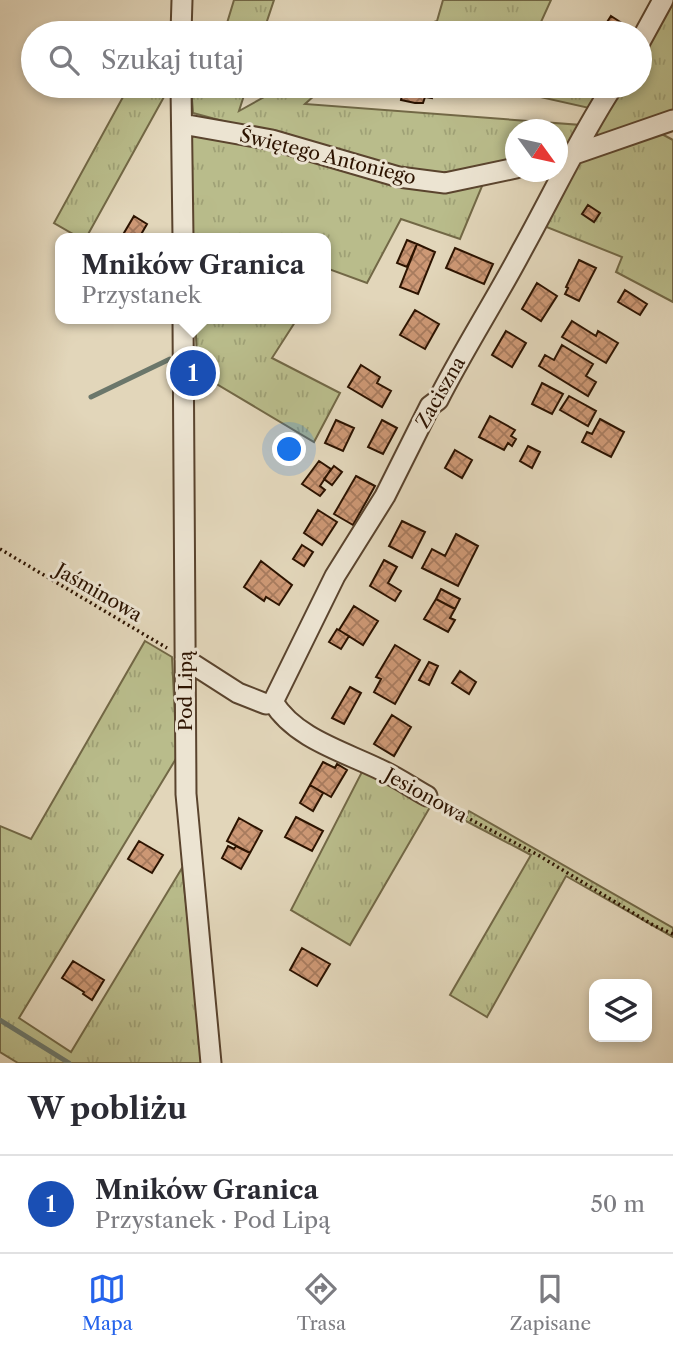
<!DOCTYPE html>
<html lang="pl">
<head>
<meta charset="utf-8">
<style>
	:root { --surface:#fff; --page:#f2f2f3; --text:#2b2b33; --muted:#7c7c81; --line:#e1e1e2; --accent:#2563eb }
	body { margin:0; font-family:"Libre Caslon Text",serif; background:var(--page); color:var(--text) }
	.controls { position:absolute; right:21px; bottom:21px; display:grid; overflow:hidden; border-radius:14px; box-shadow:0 4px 10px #0003 }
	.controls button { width:63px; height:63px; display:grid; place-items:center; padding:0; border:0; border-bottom:2px solid var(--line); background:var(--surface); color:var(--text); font:35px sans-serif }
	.compass { position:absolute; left:505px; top:119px; width:63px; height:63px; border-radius:50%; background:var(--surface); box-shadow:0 4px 10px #0003; rotate:123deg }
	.you { position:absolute; left:290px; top:450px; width:24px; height:24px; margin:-18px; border:5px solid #fff; border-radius:50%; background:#1a73e8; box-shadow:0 0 0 10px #1a73e833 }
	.badge { display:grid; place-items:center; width:46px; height:46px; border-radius:50%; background:var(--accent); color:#fff; font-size:23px; font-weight:700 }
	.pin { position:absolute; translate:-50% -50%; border:4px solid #fff; box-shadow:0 2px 7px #0006 }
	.popup { position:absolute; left:55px; top:233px; width:276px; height:91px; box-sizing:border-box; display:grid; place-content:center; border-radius:14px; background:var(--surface); filter:drop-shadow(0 2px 5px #0005); font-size:23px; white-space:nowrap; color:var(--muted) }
	.popup b { font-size:26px; color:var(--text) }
	.popup::after { content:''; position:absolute; left:50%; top:100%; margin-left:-14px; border:14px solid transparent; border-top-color:var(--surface) }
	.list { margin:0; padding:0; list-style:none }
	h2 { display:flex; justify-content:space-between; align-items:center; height:91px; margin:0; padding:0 28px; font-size:30px }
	h2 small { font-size:23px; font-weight:400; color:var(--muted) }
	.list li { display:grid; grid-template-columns:46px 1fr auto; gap:21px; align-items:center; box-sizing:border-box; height:98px; padding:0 28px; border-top:2px solid var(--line) }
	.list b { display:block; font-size:26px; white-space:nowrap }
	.list p { margin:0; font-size:23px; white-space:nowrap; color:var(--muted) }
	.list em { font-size:23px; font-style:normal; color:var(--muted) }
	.icon { flex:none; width:38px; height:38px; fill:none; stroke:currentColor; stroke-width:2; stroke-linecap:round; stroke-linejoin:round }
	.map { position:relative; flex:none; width:673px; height:1063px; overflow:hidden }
	.search { position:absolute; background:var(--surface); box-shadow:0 4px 10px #0003; left:21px; right:21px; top:21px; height:77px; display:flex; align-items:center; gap:18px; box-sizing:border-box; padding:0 24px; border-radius:38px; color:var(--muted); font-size:26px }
	.sheet { height:189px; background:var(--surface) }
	nav { display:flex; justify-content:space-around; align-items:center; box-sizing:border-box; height:98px; border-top:2px solid var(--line); background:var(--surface); font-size:19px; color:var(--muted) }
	nav a { display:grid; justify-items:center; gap:4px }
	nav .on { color:var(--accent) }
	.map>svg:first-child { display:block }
	.grass { fill:url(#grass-tufts); stroke:#726846; stroke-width:2 }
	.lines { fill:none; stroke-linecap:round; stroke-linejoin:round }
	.stream { stroke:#6b776b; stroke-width:5 }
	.building { fill:url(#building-cross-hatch); stroke:#2c1300; stroke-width:2 }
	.minor-casing { stroke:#5a442e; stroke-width:23 }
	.path { stroke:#2c1300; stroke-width:3.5; stroke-dasharray:2 3.5; stroke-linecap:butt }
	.minor { stroke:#ece4d2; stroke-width:19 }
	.labels { text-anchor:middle; stroke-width:6; stroke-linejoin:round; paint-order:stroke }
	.street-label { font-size:19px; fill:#2c1300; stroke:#ece4d2 }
</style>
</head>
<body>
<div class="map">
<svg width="673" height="1063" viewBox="0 0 673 1063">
	<defs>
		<pattern id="grass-tufts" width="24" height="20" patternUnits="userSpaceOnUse" patternTransform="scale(1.75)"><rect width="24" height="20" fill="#b9bc8b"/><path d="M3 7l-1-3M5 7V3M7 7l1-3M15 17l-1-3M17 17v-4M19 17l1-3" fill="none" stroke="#9fa176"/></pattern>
		<pattern id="building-cross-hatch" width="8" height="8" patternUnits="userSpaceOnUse" patternTransform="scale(1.75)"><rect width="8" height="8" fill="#cd9875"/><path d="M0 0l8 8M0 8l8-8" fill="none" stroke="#a77b5e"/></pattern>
	</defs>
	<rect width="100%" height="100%" fill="#e2d6ba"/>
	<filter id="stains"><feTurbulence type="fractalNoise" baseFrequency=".00286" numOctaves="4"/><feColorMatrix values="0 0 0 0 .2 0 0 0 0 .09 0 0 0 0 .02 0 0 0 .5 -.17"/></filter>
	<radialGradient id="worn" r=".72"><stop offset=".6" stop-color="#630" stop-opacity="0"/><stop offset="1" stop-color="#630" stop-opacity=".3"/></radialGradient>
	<path class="grass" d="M234,0h40l-11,33h-39z
		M443,0h108l-15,33h-135l36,-12z
		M667,0h6v118l-68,20 -11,-5 23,-47h23v-38z
		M129,86h41l-84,152h-6l-26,-15z
		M191,86h56l-8,25 45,-25h41l-20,18 276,21 -10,25 -13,3v-23h-42l-1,33 -72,15 -39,-6 -123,-40 -47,-8 -41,-11z
		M491,86h115l-17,22z
		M192,130l184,47 109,2 -25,60 -59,-20 -34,64 -38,-14 -3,2v-33h-134z
		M658,132l15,8v162l-57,-30 6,-15 -78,-31 32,-68z
		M195,319h102l-25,39 68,35 -26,49 -116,-69z
		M145,641l27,16 5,100 -158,261 52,34 111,-184 22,195h-186l-18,-11v-226l31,13z
		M365,766l68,36 -83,143 -59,-35z
		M469,811l204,117v9l-107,-61 -79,141 -37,-22 81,-140 -67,-35z"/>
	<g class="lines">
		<path class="stream" d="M91,397l79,-38
			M0,1020l69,43"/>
	</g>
	<path class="building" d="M611,16l17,11 -4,6h-24z
		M404,86h30l-2,12 -7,-1 -2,6h-8l-14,-3z
		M588,205l12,8 -6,9 -12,-8z
		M134,216l13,8 -8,14h-18z
		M407,240l10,4 -10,23 -10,-4z
		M417,244l18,8 -17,42 -18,-7z
		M455,248l38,16 -9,20 -38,-16z
		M579,260l17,8 -17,33 -14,-7 3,-6 -2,-1z
		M537,283l20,13 -16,25 -19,-12z
		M625,290l22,14 -7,11 -22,-13z
		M415,310l24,14 -14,25 -25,-14z
		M572,321l24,15 2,-5 20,12 -12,20 -44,-26z
		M506,331l20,12 -14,24 -20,-12z
		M562,345l31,19 -7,12 10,6 -8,14 -49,-30 6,-11 9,5z
		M361,365l19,12 -3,6 14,8 -9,16 -34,-20z
		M542,383l21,11 -11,20 -20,-10z
		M569,396l27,15 -8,15 -28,-16z
		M490,416l25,14 -4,6 5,3 -4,7 -4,-3 -4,7 -25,-13z
		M600,419l24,13 -13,25 -29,-15 5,-10 5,2z
		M336,420l18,8 -11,23 -18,-8z
		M382,420l15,8 -14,26 -15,-7z
		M528,446l12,6 -8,16 -12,-7z
		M455,450l17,10 -10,18 -17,-10z
		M319,461l12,8 -11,17 5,4 -5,6 -18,-12z
		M334,466l8,6 -10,13 -8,-6z
		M356,476l19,10 -22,39 -19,-11z
		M318,510l19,12 -15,23 -18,-12z
		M402,521l23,11 -13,26 -23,-12z
		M456,534l22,12 -20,40 -36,-18 10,-19 13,7z
		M302,545l11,7 -9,14 -11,-7z
		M384,560l13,7 -9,16 13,8 -6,10 -25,-15z
		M261,561l31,24 -13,20 -13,-8 -2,4 -20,-14z
		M441,589l19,10 -5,10 -19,-10z
		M436,599l19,10 -5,9 5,2 -7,12 -24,-13z
		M354,606l24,15 -15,24 -24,-15z
		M337,629l12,7 -8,13 -12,-7z
		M395,645l25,15 -25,44 -21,-12 7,-13 -5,-2z
		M429,662l9,4 -9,19 -10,-5z
		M460,671l16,11 -7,12 -17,-11z
		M350,687l11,6 -17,31 -12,-6z
		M392,715l19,12 -17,29 -20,-12z
		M323,762l12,6 2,-4 10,6 -16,27 -21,-12z
		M310,785l13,8 -10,18 -13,-8z
		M296,817l27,14 -11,20 -27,-14z
		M239,818l23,13 -12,22 -23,-12z
		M139,841l24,14 -11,18 -24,-14z
		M228,846l6,3 2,-3 14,7 -9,16 -19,-11z
		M302,948l28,16 -13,22 -27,-16z
		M73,961l31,19 -12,20 -9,-6 1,-2 -22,-14z"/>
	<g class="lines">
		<g class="minor-casing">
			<path id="minor" d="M181,33l1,-33
				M640,42l23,-42
				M181,86l2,152
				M182,124l90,16 127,37 46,6 71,-15
				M569,156l104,-36
				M183,319l3,475 25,269
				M185,659l53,34 28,11 7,-2
				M273,702l62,-126 50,-80 45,-90 8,-6c26,-51 57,-99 84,-150 30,-54 57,-112 91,-164
				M273,702c22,36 69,49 106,67 16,7 32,18 48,27"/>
		</g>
		<path class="path" d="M0,549l167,99
			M441,804l97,51 115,70 20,9"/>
		<use href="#minor" class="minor"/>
	</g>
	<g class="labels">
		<g class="street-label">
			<text transform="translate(328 156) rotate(14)" y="7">Świętego Antoniego</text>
			<text transform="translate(440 392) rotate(-60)" y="7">Zaciszna</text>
			<text transform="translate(99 592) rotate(30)" y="7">Jaśminowa</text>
			<text transform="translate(185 691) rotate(-90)" y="7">Pod Lipą</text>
			<text transform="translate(426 795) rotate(29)" y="7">Jesionowa</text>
		</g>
	</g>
	<rect width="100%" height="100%" filter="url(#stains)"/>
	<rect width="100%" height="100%" fill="url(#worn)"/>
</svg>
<div class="controls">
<button><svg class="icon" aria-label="layers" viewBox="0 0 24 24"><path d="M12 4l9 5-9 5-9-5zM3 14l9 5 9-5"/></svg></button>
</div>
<svg class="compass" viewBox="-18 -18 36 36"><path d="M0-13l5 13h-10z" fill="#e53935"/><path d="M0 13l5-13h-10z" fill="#7c7c81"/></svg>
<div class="you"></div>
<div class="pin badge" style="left:193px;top:373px;background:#1a4fb4">1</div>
<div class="popup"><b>Mników Granica</b>Przystanek</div>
<div class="search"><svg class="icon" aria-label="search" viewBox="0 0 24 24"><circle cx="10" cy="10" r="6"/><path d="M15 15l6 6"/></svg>Szukaj tutaj</div>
</div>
<section class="sheet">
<h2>W pobliżu<small></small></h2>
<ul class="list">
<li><span class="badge" style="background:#1a4fb4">1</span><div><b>Mników Granica</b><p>Przystanek · Pod Lipą</p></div><em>50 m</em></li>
</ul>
</section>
<nav>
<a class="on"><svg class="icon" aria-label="map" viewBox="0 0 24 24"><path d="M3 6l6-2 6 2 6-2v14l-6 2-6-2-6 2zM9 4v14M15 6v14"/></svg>Mapa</a>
<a><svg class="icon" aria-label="directions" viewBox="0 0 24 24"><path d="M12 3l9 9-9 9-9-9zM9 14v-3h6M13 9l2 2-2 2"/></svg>Trasa</a>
<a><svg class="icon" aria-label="saved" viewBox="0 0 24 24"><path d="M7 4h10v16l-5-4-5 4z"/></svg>Zapisane</a>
</nav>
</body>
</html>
